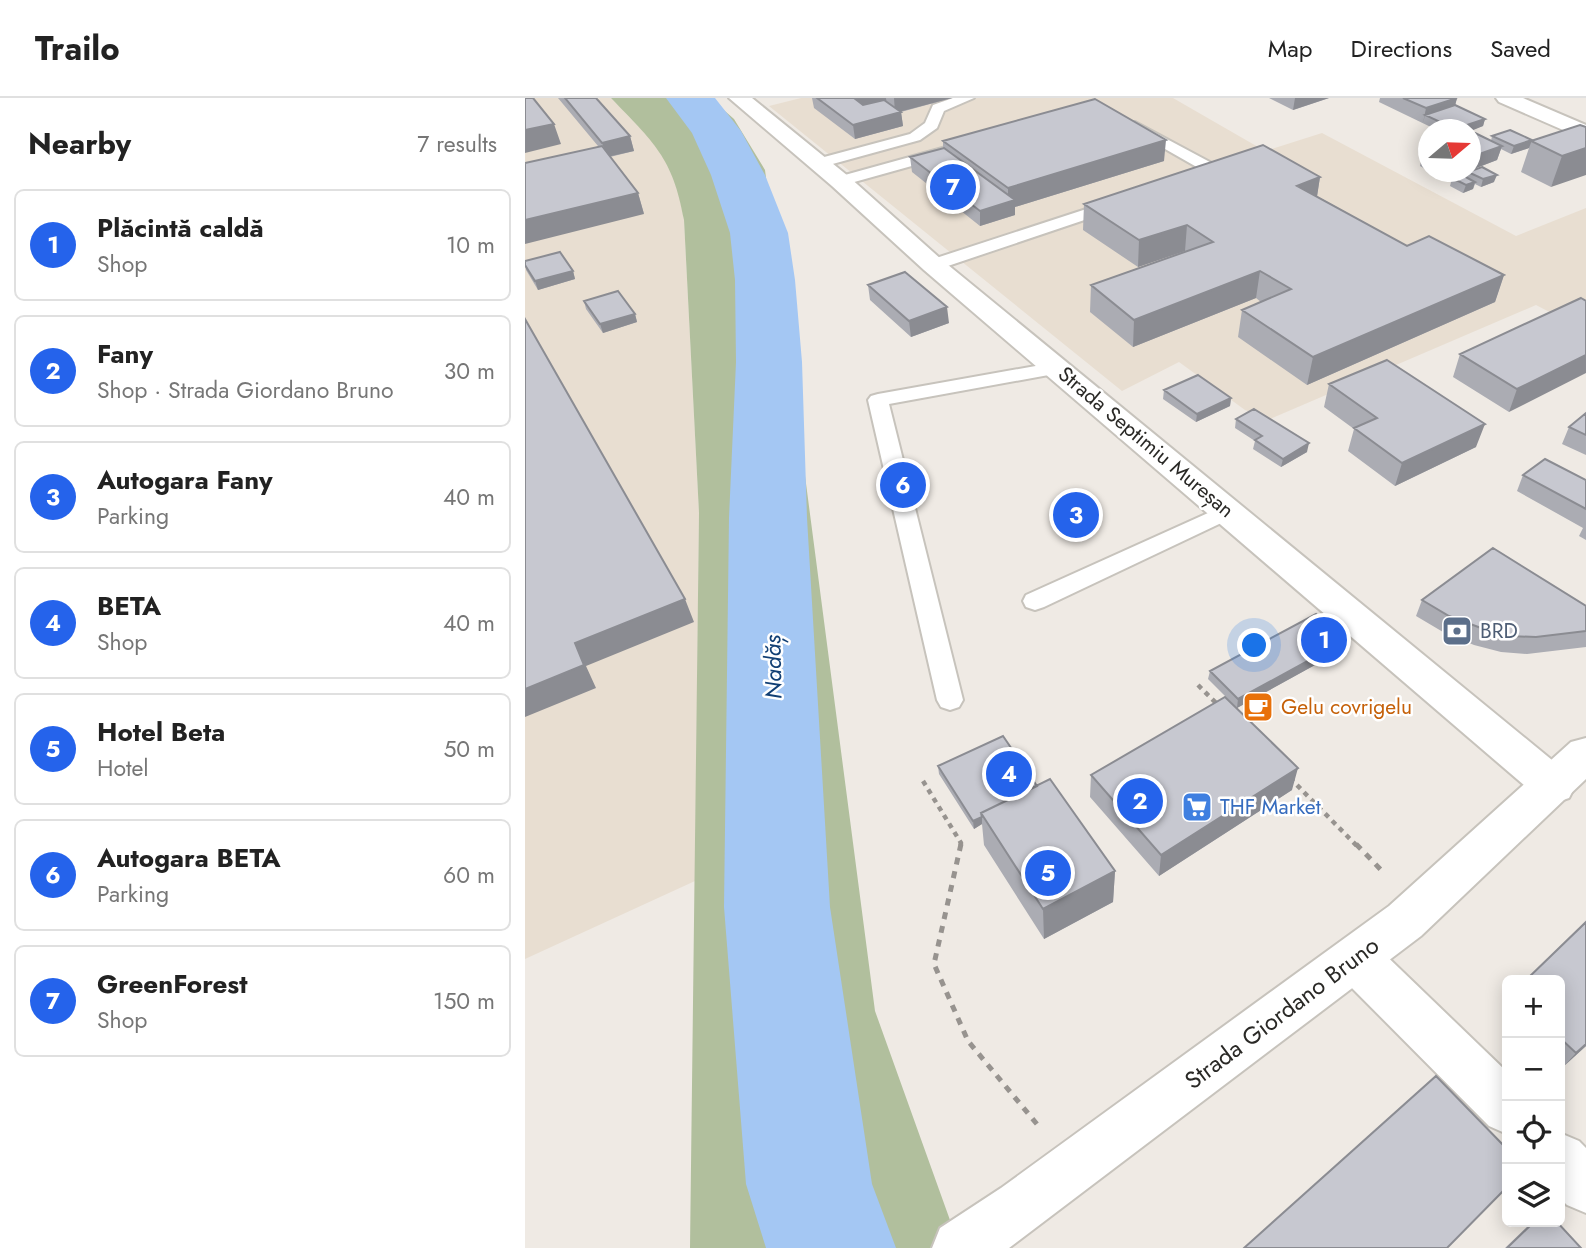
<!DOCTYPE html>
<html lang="en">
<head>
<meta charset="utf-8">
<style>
	:root { --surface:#fff; --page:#f6f6f6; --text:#222; --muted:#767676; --line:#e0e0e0; --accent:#2563eb }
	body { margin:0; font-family:Jost,sans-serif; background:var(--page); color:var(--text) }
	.controls { position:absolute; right:21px; bottom:21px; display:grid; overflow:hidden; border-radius:10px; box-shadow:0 4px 18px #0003 }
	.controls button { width:63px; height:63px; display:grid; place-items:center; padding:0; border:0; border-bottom:2px solid var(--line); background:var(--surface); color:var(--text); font:35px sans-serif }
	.compass { position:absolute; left:893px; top:21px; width:63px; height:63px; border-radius:50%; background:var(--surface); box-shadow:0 4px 18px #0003; rotate:71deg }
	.you { position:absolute; left:730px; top:548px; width:24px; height:24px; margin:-18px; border:5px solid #fff; border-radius:50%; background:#1a73e8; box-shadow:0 0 0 10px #1a73e833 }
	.badge { display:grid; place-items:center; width:46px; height:46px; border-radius:50%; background:var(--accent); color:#fff; font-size:23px; font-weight:700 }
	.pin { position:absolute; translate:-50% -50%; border:4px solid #fff; box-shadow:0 2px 7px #0006 }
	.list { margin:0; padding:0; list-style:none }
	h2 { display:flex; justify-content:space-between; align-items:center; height:91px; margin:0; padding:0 28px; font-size:30px }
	h2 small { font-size:23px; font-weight:400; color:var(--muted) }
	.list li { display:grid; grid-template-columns:46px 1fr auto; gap:21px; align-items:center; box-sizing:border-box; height:112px; margin:0 14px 14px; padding:0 14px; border:2px solid var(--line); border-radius:10px }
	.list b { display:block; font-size:26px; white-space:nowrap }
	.list p { margin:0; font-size:23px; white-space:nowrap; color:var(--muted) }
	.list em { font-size:23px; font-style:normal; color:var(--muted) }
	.icon { flex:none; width:38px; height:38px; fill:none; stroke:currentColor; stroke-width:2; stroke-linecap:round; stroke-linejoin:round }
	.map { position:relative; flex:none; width:1061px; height:1150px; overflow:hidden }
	header { display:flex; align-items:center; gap:42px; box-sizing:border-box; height:98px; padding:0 35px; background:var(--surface); border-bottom:2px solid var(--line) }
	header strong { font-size:33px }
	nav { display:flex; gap:38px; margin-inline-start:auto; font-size:24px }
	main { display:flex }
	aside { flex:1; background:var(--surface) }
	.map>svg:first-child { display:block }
	.built { fill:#e8ded1 }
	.green { fill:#b1bf9d }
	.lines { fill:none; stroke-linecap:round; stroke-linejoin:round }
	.river { fill:#a4c7f3; fill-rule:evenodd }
	.service-casing { stroke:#c7c3bc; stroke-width:4 }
	.minor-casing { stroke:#c7c3bc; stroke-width:4 }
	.primary-casing { stroke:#c7c3bc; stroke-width:4 }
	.path-far1 { stroke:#97938f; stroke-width:4.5; stroke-dasharray:5 5; stroke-linecap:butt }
	.path { stroke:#97938f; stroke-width:5; stroke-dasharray:7 7; stroke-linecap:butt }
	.service { fill:#fff; fill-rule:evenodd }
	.minor { fill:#fff; fill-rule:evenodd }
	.primary { fill:#fff; fill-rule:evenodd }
	.wall { fill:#abacb3 }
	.shaded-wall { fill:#8b8c92 }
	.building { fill:#c7c8d0; stroke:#8b8c92; stroke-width:2 }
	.labels { text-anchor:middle; stroke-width:5; stroke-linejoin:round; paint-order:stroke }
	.street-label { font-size:21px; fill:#2a2926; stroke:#fff }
	.service-label { font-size:21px; fill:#4e5e75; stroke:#fff; text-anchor:start }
	.food-label { font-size:21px; fill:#c56008; stroke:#fff; text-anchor:start }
	.shop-label { font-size:21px; fill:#366cbe; stroke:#fff; text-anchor:start }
	.water-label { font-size:23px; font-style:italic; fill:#113f74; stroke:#fff }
	.near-street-label { font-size:24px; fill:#2a2926; stroke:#fff }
</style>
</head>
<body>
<header>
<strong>Trailo</strong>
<nav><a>Map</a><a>Directions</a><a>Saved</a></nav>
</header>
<main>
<aside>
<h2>Nearby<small>7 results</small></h2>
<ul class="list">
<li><span class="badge">1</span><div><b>Plăcintă caldă</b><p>Shop</p></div><em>10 m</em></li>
<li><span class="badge">2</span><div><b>Fany</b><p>Shop · Strada Giordano Bruno</p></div><em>30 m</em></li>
<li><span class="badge">3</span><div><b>Autogara Fany</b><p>Parking</p></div><em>40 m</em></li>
<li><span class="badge">4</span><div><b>BETA</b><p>Shop</p></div><em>40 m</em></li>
<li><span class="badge">5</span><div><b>Hotel Beta</b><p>Hotel</p></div><em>50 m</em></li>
<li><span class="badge">6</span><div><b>Autogara BETA</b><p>Parking</p></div><em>60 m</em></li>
<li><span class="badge">7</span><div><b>GreenForest</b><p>Shop</p></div><em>150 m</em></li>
</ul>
</aside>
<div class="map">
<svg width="1061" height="1150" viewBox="0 0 1061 1150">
	<rect width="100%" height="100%" fill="#efeae4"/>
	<path class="built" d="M0,0h86l49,51 18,40 6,31 15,293 -4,368 -170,78z
		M276,0h372l92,53 57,-18 194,103 70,-28v123l-50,-26 -266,114 -25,-9 -66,-48 -57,29 -353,-285z"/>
	<path class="green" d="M86,0h99l24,21 31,51 110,841 85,237h-270l9,-735 -15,-293c-11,-63 -31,-78 -73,-122z"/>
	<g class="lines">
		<path class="river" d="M141,0h49l26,33 24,44 23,58 7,47 7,82 5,156 23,389 42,277 24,64h-130l-20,-64 -22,-277 5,-389 7,-156 -1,-82 -5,-47 -19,-58 -19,-42z"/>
		<g class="service-casing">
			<path id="service" d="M428,0h21l-30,13 -7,17 -17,12 -102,28 -8,-5 3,-3 97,-26 15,-11 8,-18z
				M610,24l86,46 2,3 -2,3h-12l-79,-45 -2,-3z
				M421,49l8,5 -3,3 -111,31 -8,-5 2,-3z
				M592,101l6,2 2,3 -2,3 -184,62 -6,1 -9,-5 3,-4z
				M533,264l7,2 3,4 -3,4 -176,32 74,296 -4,7 -9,3 -9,-3 -4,-7 -69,-300 3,-4 7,-2z
				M703,406l8,2 3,5 -3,5 -192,91 -9,3 -9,-3 -3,-6 3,-6z"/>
		</g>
		<g class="minor-casing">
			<path id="minor" d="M204,0h23l96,78 94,84 627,514 6,12 -6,12 -15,5 -15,-5 -615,-528 -92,-84z
				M831,839l17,6 134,129v62l-18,-8 -150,-151 -7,-16 7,-16z
				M1035,1035l19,8 7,7v65l-19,-8 -7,-7z"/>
		</g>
		<g class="primary-casing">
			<path id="primary" d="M971,0h27l63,27v15l-87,-38z
				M1061,640v41l-165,157 -412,312h-77l8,-20 61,-40 388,-282 182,-164z"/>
		</g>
		<path class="path-far1" d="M673,587l22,22
			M765,680l67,68
			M398,683l38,62 -1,3"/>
		<path class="path" d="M436,746l-27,120 34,77 73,88
			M831,746l29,30"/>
		<use href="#service" class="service"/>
		<use href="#minor" class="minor"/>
		<use href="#primary" class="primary"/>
	</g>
	<path class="wall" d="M33,0h38l34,38 4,15 -24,6 28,36 6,21 -46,-68z
		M287,0h140l-51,14 2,14 -48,13 -41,-31z
		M744,0h60l-36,12z
		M855,0h77l-2,8 30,13 -2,7 -12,4h-34l-58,-28z
		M1055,27l-29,62 -30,-15 8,-24 -18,6 -10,-5 -4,11 -26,10v-35l20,6 1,-5 39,5z
		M418,43l221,20 -149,46v8l-35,11 -68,-54 -2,-15 33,-9z
		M904,52v21l-9,-5 3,-14z
		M905,74h36l-21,7z
		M943,74l26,10 -13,5 -6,-3 -2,5 -10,4 -13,-7 2,-8 14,-1z
		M795,79l-3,19 90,50 97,29 -9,27 -188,83 -69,-48 4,-27 19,-8 -5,-4 -123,49 -43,-35 1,-27 94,-34 -47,16 -55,-37 1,-26z
		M0,163l48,10 2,8 -37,11 -12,-20z
		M343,187l81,38 -38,14 -41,-37z
		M59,203l51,13 2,8 -34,11 -17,-24z
		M1061,203l-77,111 -56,-35 7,-23z
		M804,286l147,63 -81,39 -47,-35 6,-22 -30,-22z
		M639,292l67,8 -1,8 -34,16 -33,-23z
		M1061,315v42l-24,-11 7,-17z
		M711,321l71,33 -26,15 -28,-18 2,-8 -20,-13z
		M998,377l63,5v60l-7,-4 4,-8 -66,-37z
		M897,502l164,6v41l-59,7 -26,-2 -27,-7 -31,-13 -27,-16z
		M821,542l-2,9 -107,59 -29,-29 2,-8z
		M413,668l99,20 78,85 -2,31 -69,37 -60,-94 -2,-21 -8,5 -35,-55z
		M566,677l201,15 -133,86 -69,-79z
		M1061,824v124l-22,20 -4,-5v-81z
		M982,902v11l-5,-4z
		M1007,1124h25l24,26h-76z"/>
	<path class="shaded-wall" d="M331,0h30l1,9 -29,7z
		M369,0h58l-57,15z
		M770,0h34l-36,12z
		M932,0l-4,15 -28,2 -2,8 3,-15z
		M376,14l2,14 -48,13 -2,-14z
		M960,21l-2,7 -12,5v-1h-16z
		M29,26l7,20 -36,9v-23z
		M105,38l4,15 -27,6 -5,-14z
		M641,42l-2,21 -149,46v8l-35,11v-15l28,-9v-14z
		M1007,42l-3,8 -18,6 3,-8z
		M977,48l-5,14 -26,10v-13z
		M1061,50v27l-35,12 11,-31z
		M922,74h19l-21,7z
		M972,77l-3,7 -13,5 2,-8z
		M795,79l-4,26 -19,-17z
		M950,84l-2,7 -10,4 3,-8z
		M113,95l6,21 -119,30v-24z
		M662,127l-2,26 -47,16 1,-27z
		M48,173l2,8 -37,11 -3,-9z
		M735,173l-4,27 -123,49 1,-27z
		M979,177l-9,27 -188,83 6,-28z
		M422,209l2,16 -38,14 -2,-16z
		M110,216l2,8 -34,11 -3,-9z
		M1061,257v18l-77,39 8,-23z
		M706,300l-1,8 -34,16 1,-8z
		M960,326l-9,23 -81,39 7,-23z
		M784,345l-2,9 -26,15 2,-8z
		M160,501l9,23 -108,44 10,22 -71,29v-28l50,-46z
		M821,542l-2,9 -107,59 1,-9z
		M773,670l-6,22 -133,86 2,-21z
		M457,719v7l-8,5 -1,-8z
		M590,773l-2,31 -69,37 -1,-30z
		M1061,946v2l-22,20 12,-13z"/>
	<path class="building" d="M0,0h8l21,26 -29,6z
		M40,0h31l34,38 -28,7z
		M292,0h37l9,7 21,-5 17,12 -48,13z
		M878,0h54l-31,10z
		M570,1l71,41 -158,48 -65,-47z
		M930,7l30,14 -30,10 -30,-14z
		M1055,27l6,2v21l-24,8 -31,-15z
		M985,32l22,10 -18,6 -22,-10z
		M950,35l27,13 -31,11v-22z
		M738,47l57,32 -23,9 110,60 22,-10 75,39 -191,82 -71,-47 49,-21 -31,-18 -126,49 -43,-35 122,-43 -26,-17 -48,15 -55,-36z
		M77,48l36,47 -113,27v-57z
		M419,50l71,52 -35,11 -70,-54z
		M957,69l15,8 -14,4 -15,-7z
		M937,77l13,7 -9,3 -14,-7z
		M35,154l13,19 -38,10 -10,-16v-4z
		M380,174l42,35 -38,14 -41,-36z
		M93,193l17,23 -35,10 -16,-23z
		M1056,200l5,3v54l-69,34 -57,-35z
		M0,221l160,280 -110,44 9,22 -59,24z
		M862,262l98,64 -83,39 -48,-35 23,-10 -48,-34z
		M673,277l33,23 -34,16 -33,-24z
		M729,311l55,34 -26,16 -28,-19 7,-4 -26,-17z
		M1061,315v22l-17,-8z
		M1020,361l41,21v29l-63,-34z
		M968,450l93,58v25l-50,6 -27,-1 -28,-8 -32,-12 -27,-16z
		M791,516l30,26 -108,59 -28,-28z
		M700,599l73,71 -137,87 -70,-80z
		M478,638l34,50 -56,27 1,4 -9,4 -35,-55z
		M525,681l65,92 -72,38 -62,-96z
		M1061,824v122l-10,9 -16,-15v-58h-34z
		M911,978l71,73v38l-60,61h-203z
		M1009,1124h23l24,26h-74z"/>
	<defs>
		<g id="bank-square" transform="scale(1.575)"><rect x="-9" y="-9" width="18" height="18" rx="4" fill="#5c6f8a" stroke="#fff"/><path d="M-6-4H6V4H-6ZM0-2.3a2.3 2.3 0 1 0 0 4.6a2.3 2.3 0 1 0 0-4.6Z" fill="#fff"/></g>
		<g id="cafe-square" transform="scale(1.575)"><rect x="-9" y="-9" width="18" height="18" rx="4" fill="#e8710a" stroke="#fff"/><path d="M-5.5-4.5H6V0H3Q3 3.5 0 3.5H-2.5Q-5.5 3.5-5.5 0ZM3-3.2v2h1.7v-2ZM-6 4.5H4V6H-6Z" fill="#fff"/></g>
		<g id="supermarket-square" transform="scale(1.575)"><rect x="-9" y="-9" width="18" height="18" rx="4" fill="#3f7fe0" stroke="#fff"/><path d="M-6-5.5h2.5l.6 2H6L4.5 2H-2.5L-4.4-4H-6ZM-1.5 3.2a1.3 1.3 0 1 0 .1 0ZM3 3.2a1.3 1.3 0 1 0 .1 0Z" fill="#fff"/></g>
	</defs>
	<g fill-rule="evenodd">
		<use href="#bank-square" x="932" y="533"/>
		<use href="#cafe-square" x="733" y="609"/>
		<use href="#supermarket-square" x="672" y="709"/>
	</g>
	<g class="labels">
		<g class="street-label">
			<text transform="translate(621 344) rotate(40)" y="7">Strada Septimiu Mureșan</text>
		</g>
		<g class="service-label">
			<text x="955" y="540">BRD</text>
		</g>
		<g class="food-label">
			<text x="756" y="616">Gelu covrigelu</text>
		</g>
		<g class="shop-label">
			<text x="695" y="716">THF Market</text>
		</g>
		<g class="water-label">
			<text transform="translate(248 569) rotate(-91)" y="8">Nadăș</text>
		</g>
		<g class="near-street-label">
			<text transform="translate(757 915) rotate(-37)" y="8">Strada Giordano Bruno</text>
		</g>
	</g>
</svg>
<div class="controls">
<button>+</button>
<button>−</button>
<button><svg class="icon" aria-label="locate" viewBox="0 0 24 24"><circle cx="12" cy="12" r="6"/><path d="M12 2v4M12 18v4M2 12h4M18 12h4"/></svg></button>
<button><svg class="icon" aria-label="layers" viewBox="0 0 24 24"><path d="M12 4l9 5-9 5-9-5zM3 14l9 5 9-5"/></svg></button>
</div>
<svg class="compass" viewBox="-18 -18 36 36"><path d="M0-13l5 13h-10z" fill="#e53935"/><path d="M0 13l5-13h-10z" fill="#767676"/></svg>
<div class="you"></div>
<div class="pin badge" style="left:799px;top:542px">1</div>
<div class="pin badge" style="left:615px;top:703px">2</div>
<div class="pin badge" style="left:551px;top:417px">3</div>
<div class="pin badge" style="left:484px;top:676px">4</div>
<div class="pin badge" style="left:523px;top:775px">5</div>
<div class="pin badge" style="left:378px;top:387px">6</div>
<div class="pin badge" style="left:428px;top:89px">7</div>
</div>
</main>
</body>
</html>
